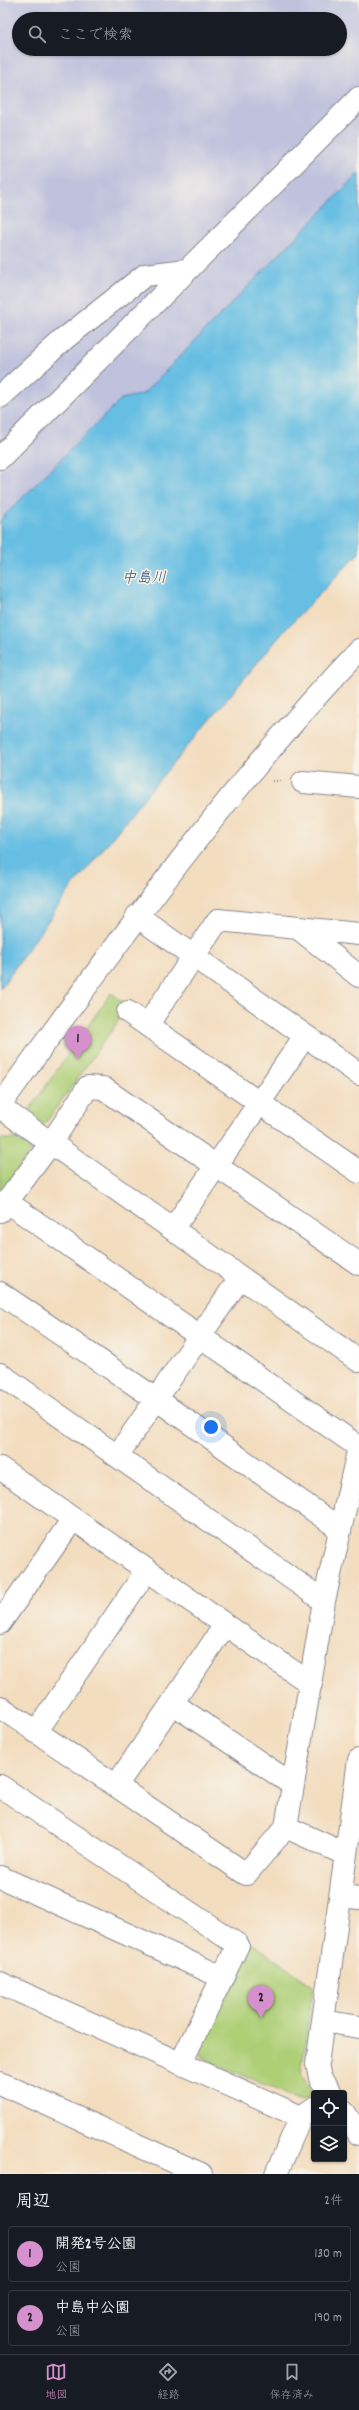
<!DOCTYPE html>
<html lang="ja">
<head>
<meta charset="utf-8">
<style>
	:root { --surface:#171b24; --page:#242831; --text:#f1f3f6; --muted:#9ea1a6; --line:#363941; --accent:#d690ce }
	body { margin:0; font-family:Dekko,"Klee One",sans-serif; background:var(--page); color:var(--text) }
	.controls { position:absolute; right:12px; bottom:12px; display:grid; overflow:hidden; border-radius:4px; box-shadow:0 1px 3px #0004 }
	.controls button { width:36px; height:36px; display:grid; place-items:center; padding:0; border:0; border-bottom:1px solid var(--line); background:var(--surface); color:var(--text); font:20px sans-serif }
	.you { position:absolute; left:211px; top:1427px; width:14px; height:14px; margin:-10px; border:3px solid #fff; border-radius:50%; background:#1a73e8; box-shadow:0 0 0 6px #1a73e833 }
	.badge { display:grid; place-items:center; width:26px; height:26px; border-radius:50%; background:var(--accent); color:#111; font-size:13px; font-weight:700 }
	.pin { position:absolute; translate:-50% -33px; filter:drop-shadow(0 1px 2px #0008) }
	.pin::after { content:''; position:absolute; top:21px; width:14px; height:12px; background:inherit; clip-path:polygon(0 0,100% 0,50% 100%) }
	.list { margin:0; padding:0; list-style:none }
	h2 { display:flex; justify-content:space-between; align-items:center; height:52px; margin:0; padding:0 16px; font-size:17px }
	h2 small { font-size:13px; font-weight:400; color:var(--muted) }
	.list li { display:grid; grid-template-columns:26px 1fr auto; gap:12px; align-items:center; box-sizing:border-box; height:56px; margin:0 8px 8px; padding:0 8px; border:1px solid var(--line); border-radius:4px }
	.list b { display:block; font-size:15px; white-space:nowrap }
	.list p { margin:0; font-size:13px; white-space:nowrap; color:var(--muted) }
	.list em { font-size:13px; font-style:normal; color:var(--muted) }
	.icon { flex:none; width:22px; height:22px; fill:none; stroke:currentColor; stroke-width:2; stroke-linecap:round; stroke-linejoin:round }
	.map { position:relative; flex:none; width:359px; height:2174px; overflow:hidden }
	.search { position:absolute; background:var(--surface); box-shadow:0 1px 3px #0004; left:12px; right:12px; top:12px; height:44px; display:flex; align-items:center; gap:10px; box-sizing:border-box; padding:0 14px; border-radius:22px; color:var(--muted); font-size:15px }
	.sheet { height:180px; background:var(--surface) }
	nav { display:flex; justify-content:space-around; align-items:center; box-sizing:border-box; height:56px; border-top:1px solid var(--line); background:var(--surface); font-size:11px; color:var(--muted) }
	nav a { display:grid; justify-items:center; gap:2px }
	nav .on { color:var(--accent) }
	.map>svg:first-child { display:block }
	.industrial { fill:#c0c2dd; fill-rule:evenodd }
	.green { fill:#aecf76; stroke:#647f6a }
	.water { fill:#66bee3; stroke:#4076a0 }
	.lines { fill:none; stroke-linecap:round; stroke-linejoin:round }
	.minor-casing { stroke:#87868e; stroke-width:24 }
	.path { stroke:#87868e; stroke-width:2.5; stroke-dasharray:1 3; stroke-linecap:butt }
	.minor { stroke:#fff; stroke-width:22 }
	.labels { text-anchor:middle; stroke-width:3; stroke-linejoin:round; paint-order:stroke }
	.water-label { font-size:15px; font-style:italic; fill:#2e537f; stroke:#f7f3e8 }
</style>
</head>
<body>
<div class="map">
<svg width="359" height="2174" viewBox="0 0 359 2174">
	<rect width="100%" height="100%" fill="#f7f3e8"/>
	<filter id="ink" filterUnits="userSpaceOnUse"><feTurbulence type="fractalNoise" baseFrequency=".025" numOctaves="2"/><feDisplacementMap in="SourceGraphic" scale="8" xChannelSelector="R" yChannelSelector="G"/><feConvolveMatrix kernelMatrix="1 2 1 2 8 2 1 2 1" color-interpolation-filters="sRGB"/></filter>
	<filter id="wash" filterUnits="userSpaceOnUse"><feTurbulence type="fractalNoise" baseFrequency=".012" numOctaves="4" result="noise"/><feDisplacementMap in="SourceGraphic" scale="16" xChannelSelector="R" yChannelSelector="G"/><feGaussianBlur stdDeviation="0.9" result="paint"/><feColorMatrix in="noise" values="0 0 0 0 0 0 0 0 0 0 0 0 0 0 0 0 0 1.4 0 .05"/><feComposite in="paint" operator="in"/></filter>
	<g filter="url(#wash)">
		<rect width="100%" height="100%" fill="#f3ddbf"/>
		<path class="industrial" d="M0,0h359v173l-216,221 -22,5 -121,121zM19,19h321v30h-321z"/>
		<path class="green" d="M111,993l18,13 -85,119 -17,-12z
			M0,1139h18l14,10 -32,45z
			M249,1941l64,45 -12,88 9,15 -3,10 -9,1 -96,-43 -3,-7z"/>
		<path class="water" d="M359,173v380l-74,77 -136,162 -80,99 -69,98v-469l121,-121 22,-5z"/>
	</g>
	<g filter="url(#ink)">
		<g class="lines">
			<g class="minor-casing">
				<path id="minor" d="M0,397l63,-57 82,-65 42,-5
					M0,458l359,-360
					M303,782l56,5
					M137,916l222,158
					M298,928l61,48
					M128,1012l231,160
					M148,1024l70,-104 141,14
					M0,1105c114,-157 225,-314 359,-455
					M0,1107l359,254
					M7,1202l352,245
					M0,1211l51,-68 37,-56 15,1 256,176
					M173,1229l132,-193
					M0,1293l156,106 184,130
					M0,1374l324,227
					M117,1456l123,-178
					M0,1468l311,216
					M0,1623l73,-104
					M172,1703l121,82
					M0,1707l246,167 40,-47 38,-226 35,-154
					M36,1732l111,-162
					M0,1786l238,159 -57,118
					M116,1786l109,-161
					M286,1827l59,27
					M0,1877l222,100
					M341,1896l18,2
					M0,1983l301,134 13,-9
					M323,2021l36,6
					M0,2083l201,91
					M331,2093l-11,-15 -3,-14 42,-304
					M344,2112l15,22
					M276,2174l25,-57"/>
			</g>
			<path class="path" d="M272,781h11"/>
			<use href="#minor" class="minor"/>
		</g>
	</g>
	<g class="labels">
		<g class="water-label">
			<text x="144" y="582">中島川</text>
		</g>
	</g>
</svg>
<div class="controls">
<button><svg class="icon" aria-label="locate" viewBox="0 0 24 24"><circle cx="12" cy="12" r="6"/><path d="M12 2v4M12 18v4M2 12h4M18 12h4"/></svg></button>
<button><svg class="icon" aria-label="layers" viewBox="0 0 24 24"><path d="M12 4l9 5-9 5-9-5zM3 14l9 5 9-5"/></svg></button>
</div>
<div class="you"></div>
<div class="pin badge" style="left:78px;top:1059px">1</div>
<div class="pin badge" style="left:261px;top:2018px">2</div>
<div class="search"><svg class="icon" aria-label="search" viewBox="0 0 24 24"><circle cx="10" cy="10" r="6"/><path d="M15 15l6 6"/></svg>ここで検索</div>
</div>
<section class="sheet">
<h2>周辺<small>2件</small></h2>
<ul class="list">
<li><span class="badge">1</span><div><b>開発2号公園</b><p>公園</p></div><em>130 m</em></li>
<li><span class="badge">2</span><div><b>中島中公園</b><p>公園</p></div><em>190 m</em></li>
</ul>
</section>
<nav>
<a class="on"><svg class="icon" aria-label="map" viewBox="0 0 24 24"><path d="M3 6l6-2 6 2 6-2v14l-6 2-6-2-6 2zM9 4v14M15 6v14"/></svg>地図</a>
<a><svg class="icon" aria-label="directions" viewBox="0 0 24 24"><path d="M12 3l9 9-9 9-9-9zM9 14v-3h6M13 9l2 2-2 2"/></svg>経路</a>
<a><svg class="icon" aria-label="saved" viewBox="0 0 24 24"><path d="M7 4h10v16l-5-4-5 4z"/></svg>保存済み</a>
</nav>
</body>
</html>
